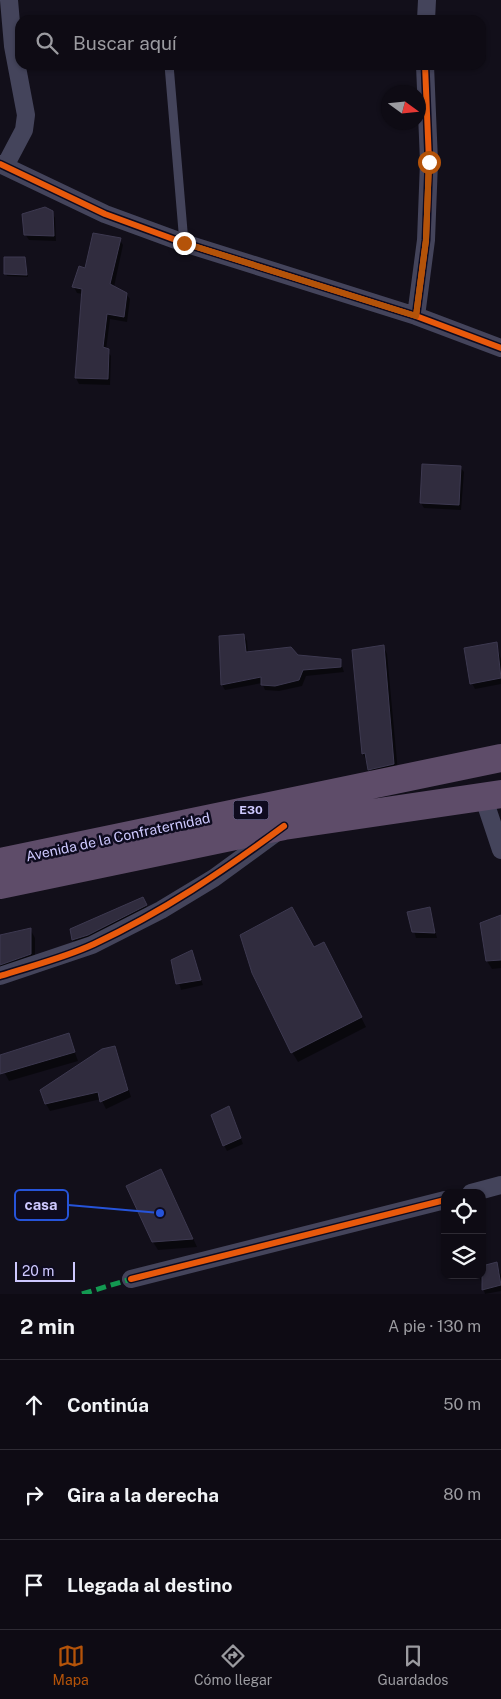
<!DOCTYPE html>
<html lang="es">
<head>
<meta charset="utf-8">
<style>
	:root { --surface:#0e0b14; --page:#17141d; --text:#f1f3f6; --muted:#9b9ba0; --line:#2e2b34; --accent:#b45309 }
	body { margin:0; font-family:"Public Sans",sans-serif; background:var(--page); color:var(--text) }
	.controls { position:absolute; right:15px; bottom:15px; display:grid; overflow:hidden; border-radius:10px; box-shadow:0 1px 4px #0004 }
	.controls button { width:45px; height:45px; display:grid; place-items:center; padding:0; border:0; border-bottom:1px solid var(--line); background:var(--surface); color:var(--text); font:25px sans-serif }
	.compass { position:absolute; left:381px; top:85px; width:45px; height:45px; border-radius:50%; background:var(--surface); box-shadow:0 1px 4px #0004; rotate:105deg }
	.scale { position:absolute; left:15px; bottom:12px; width:60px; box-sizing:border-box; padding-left:5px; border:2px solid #cec9ff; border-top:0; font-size:14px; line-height:18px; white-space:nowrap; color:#cec9ff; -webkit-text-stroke:4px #0e0b1f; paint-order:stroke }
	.stop { position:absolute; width:15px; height:15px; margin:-11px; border:4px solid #b45309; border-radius:50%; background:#fff }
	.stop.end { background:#b45309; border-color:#fff; box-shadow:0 1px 5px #0008 }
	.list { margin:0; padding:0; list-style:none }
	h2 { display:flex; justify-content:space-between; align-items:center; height:65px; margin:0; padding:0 20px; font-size:21px }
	h2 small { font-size:16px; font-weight:400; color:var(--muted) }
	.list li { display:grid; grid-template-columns:32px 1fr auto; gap:15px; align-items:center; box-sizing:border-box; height:90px; padding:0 20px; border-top:1px solid var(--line) }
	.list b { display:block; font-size:19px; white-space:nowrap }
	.list em { font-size:16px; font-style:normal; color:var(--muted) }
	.icon { flex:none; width:28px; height:28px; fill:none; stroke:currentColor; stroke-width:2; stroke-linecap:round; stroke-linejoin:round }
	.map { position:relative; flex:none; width:501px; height:1294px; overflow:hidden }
	.search { position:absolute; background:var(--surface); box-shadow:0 1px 4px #0004; left:15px; right:15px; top:15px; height:55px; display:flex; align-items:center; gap:12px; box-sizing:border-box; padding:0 18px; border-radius:15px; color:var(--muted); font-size:19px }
	.sheet { height:335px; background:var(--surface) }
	nav { display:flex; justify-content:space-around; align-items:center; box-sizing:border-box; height:70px; border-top:1px solid var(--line); background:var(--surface); font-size:14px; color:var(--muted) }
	nav a { display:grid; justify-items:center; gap:2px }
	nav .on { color:var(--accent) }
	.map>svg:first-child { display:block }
	.shadow { fill:#0007 }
	.building { fill:#302c3e; stroke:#3d3950 }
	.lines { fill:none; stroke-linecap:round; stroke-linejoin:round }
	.service { stroke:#44445b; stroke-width:9 }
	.minor { stroke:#44445b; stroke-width:18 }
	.trunk { stroke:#5e4c69; stroke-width:28 }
	.quiet { stroke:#139951; stroke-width:5; stroke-dasharray:10 5; stroke-linecap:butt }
	.cycleway-casing { stroke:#0e0b1f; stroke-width:9 }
	.cycleway { stroke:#e8590c; stroke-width:6 }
	.route { stroke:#b45309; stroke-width:6 }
	.labels { text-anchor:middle; stroke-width:5; stroke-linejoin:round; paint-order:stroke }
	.shield { fill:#0e0b1f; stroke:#9490bc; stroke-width:1 }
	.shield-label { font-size:12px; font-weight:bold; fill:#cec9ff }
	.street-label { font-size:14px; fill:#cec9ff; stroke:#0e0b1f }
	.leader { fill:none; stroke:#2654da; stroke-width:2 }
	.callout-dot { fill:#2654da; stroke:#0e0b1f; stroke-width:2 }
	.callout { fill:#0e0b1f; stroke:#2654da; stroke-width:2 }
	.callout-label { font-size:15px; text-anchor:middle; font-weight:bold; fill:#cec9ff }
</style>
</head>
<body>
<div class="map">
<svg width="501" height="1294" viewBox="0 0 501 1294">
	<rect width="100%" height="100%" fill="#120f1a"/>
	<path class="shadow" d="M52,212l3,6 1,23 -27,-1 -4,-6z
		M120,240l3,5 -9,42 12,7 4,5 -3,23 -17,-3 -4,31 5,6 -1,29 -31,-1 -3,-6 7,-84 -6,-1 -3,-6 12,-17z
		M24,258l4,19 -21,-1 -1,-3z
		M460,467l4,5 -3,38 -37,-2 -3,-5z
		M244,636l3,5 1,12 92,7 4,12 -38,4 -4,10 -23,5 -14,-1 -3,-7 -37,7 -3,-5 -2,-48z
		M496,644l5,15v25l-26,5 -3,-6z
		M383,646l4,8 11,118 -24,5 -11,-23 -9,-103z
		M145,904l4,7 -73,34 -3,-5 -1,-10z
		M429,908l8,30h-21l-7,-25z
		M501,916v52l-9,1 -5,-8z
		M30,929l5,9v25l-35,12v-39z
		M314,948l15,5 37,74 -68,35 -6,-10z
		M191,952l12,33 -22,5 -8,-29z
		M68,1034l10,27 -69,20 -9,-17v-8z
		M115,1047l16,50 -25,12 -5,-10 -51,12 -4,-7z
		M229,1107l14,37 -16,7 -3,-6z
		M166,1179l31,68 -39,3 -5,-8z
		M496,1264l5,11v16l-16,3 -6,-19h3z"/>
	<path class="building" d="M45,207l8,4 1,25 -30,-1 -2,-21z
		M93,233l28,5 -11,46 17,9 -3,24 -17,-3 -4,33 6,2 -1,30 -33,-1 7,-89 -10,-2 7,-21 6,2z
		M4,257h21l2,18 -23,-1z
		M422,464l39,2 -2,39 -39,-2z
		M244,634l2,18 45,-5 7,8 43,4v8l-38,3 -4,10 -24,6 -14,-1v-8l-40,8 -2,-49z
		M497,642l4,36 -31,6 -6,-36z
		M384,645l10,119 -26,6 -3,-17 -3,1 -10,-104z
		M143,897l4,8 -59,30 -16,5 -2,-11z
		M292,907l22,40 10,-5 38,75 -71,36 -39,-80 -12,-38z
		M430,907l5,26 -23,-1 -5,-20z
		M501,915v45l-15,1 -6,-38z
		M31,928v26l-31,11v-30z
		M192,950l9,30 -25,4 -5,-24z
		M69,1033l6,19 -75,22v-19z
		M115,1046l13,44 -28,12 -2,-10 -53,12 -5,-14 62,-41z
		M229,1106l12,32 -18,8 -12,-31z
		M161,1169l32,70 -41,3 -26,-56z
		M497,1262l4,23 -19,5v-24z"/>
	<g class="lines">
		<path class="service" d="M169,65l15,178"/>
		<path class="minor" d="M426,20l1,-20
			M0,164l105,50 79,29 232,73 85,32
			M5,166l19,-36 2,-15 -13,-69 -4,-46
			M416,316l10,-76 3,-78 -4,-97
			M483,796l18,54
			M0,976l92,-31 69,-35 53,-32 63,-46
			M471,1193l30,-8
			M131,1279l314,-79"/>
		<path class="trunk" d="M0,862l501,-104
			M0,885l284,-59 217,-32"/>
		<path class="quiet" d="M82,1294l49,-15"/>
		<g class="cycleway-casing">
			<path id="cycleway" d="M0,164l105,50 79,29 232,73 85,32
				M416,316l10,-76 3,-78 -4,-97
				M0,976c31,-10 64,-18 94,-32 70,-33 128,-72 190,-118
				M131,1279l314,-79"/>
		</g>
		<use href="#cycleway" class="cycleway"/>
	</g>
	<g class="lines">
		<path class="route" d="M184,243l232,73 10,-76 3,-78"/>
	</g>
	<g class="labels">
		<rect class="shield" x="233.5" y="800.5" width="35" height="19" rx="4"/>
		<g class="shield-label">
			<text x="251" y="814">E30</text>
		</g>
		<g class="street-label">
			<text transform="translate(118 837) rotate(-12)" y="5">Avenida de la Confraternidad</text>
		</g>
	</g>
	<path class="leader" d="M160 1213L68 1205"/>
	<circle class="callout-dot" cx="160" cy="1213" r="5"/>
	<rect class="callout" x="15" y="1190" width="53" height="30" rx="5"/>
	<g class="callout-label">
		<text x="41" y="1210">casa</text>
	</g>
</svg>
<div class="controls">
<button><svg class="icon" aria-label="locate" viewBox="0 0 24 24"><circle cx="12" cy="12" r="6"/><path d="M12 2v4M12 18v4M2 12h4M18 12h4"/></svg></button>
<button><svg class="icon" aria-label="layers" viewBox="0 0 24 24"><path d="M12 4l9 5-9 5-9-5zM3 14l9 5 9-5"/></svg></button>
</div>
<svg class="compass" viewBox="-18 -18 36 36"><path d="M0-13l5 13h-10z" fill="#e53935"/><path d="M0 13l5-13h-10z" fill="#9b9ba0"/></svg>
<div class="scale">20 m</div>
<div class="stop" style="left:429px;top:162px"></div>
<div class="stop end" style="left:184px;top:243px"></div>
<div class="search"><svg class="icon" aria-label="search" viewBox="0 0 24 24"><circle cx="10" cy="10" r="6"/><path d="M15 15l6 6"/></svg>Buscar aquí</div>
</div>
<section class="sheet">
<h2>2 min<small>A pie · 130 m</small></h2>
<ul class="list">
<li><svg class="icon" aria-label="ahead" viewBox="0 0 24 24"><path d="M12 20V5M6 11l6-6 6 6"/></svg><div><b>Continúa</b></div><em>50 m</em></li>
<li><svg class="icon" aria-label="right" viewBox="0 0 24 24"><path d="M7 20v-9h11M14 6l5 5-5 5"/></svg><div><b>Gira a la derecha</b></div><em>80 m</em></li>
<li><svg class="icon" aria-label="arrive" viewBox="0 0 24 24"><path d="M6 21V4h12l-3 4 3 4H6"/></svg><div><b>Llegada al destino</b></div></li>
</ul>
</section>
<nav>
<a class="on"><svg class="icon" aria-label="map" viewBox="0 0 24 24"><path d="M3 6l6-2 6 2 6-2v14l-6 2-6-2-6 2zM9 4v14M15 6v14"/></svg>Mapa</a>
<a><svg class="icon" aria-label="directions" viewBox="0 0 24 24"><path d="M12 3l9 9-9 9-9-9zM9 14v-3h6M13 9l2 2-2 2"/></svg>Cómo llegar</a>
<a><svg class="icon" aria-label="saved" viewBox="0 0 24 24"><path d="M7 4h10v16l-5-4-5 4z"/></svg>Guardados</a>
</nav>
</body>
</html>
